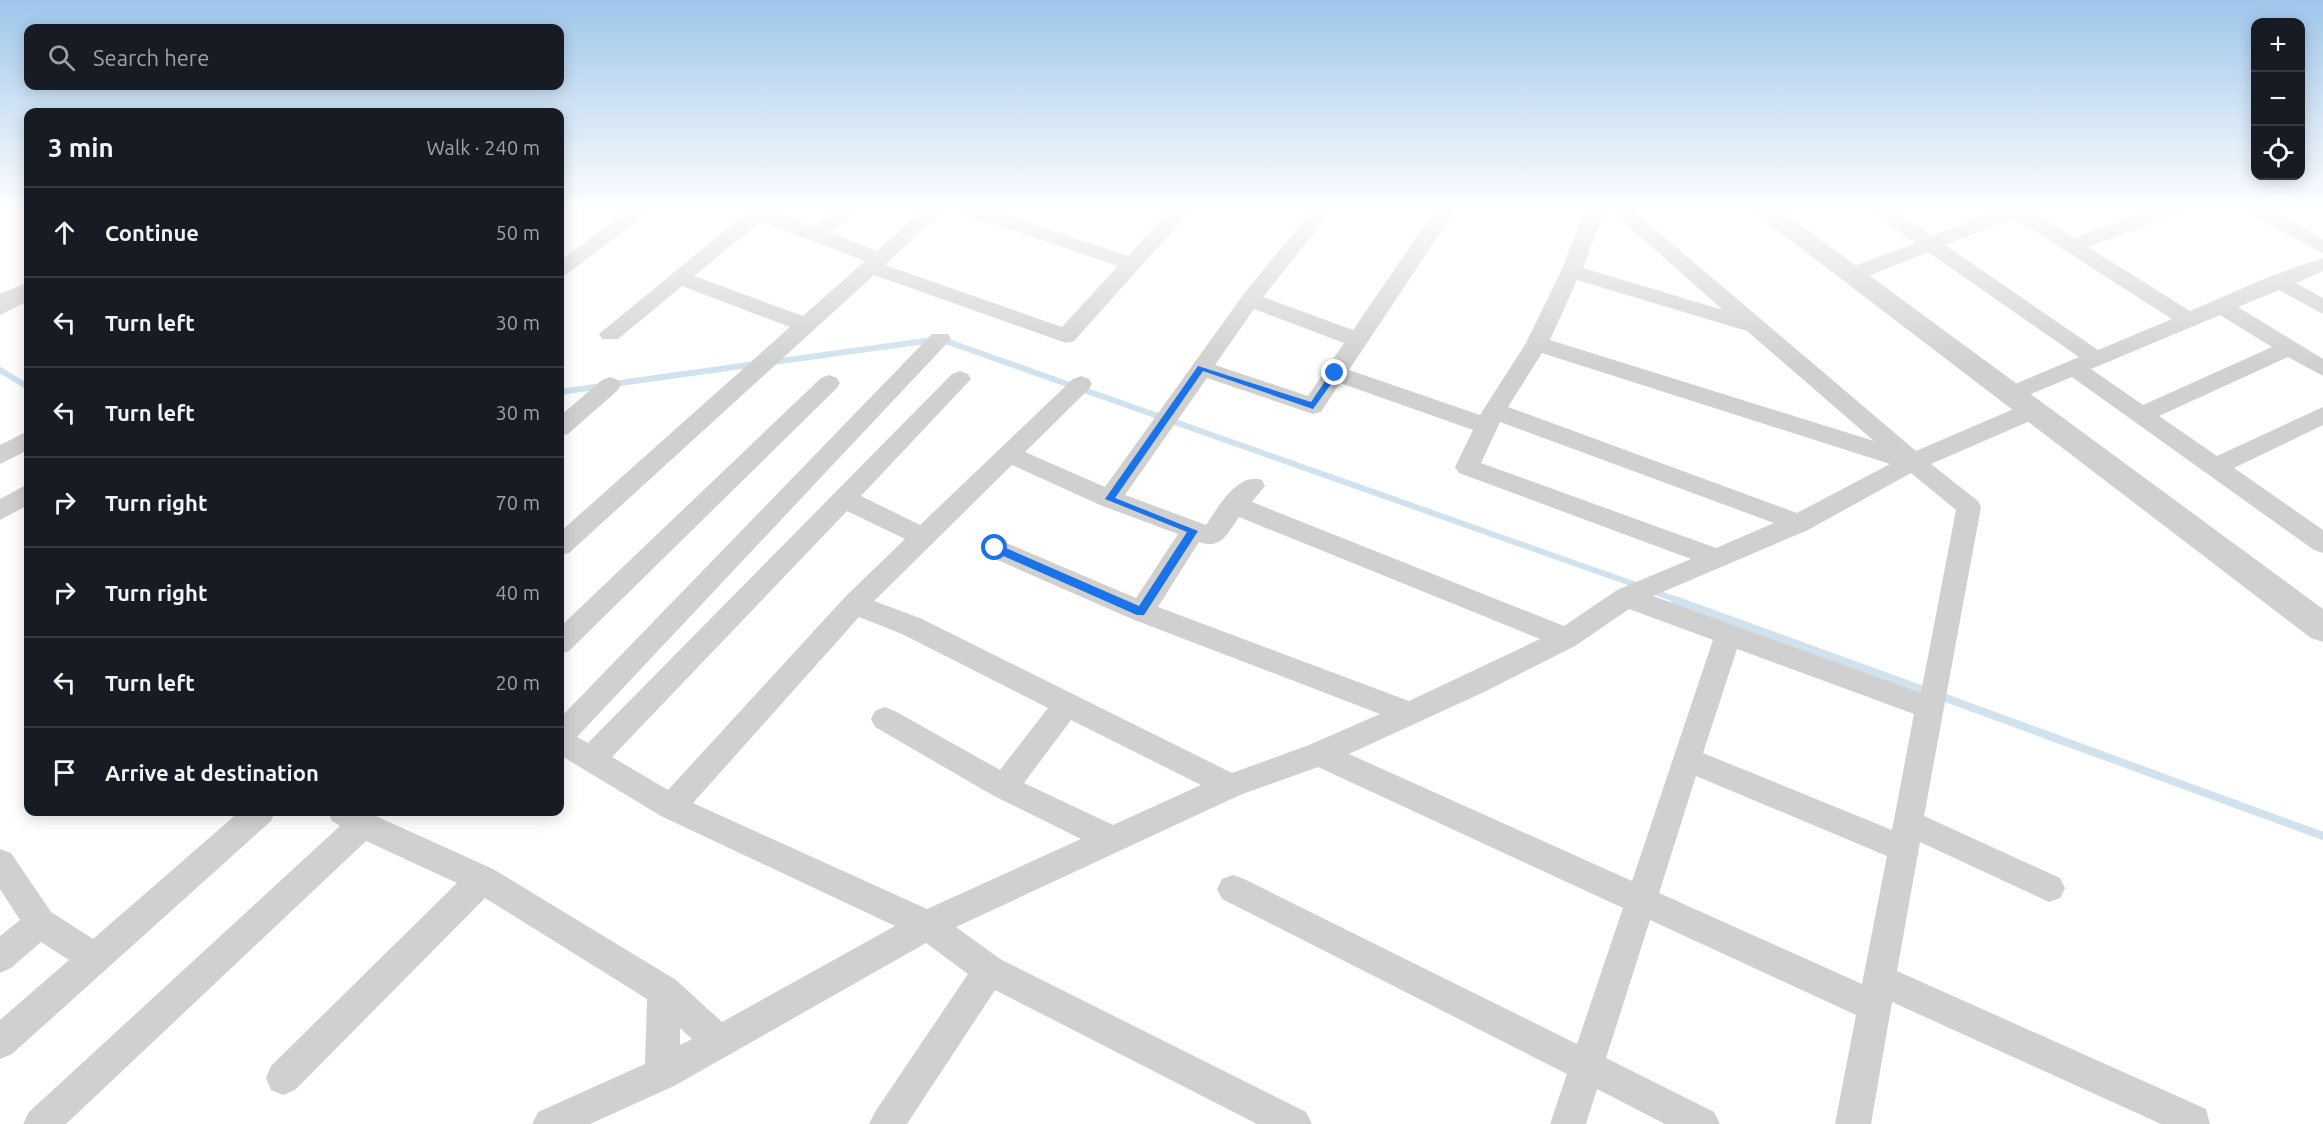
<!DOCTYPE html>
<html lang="en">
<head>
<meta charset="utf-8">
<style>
	:root { --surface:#171b24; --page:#20242c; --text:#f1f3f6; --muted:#9ea1a6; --line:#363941 }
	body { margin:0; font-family:Ubuntu,sans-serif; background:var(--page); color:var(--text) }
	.controls { position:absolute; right:18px; top:18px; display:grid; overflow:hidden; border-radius:12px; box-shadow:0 3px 15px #0003 }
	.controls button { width:54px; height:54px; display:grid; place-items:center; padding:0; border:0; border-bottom:2px solid var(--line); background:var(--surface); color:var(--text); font:30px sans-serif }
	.stop { position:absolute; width:18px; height:18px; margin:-14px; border:4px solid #1a73e8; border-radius:50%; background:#fff }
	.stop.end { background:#1a73e8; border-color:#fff; box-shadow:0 2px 6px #0008 }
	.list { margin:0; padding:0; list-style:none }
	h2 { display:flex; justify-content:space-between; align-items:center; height:78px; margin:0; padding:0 24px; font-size:26px }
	h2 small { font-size:20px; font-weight:400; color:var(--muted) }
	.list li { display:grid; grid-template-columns:39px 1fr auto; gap:18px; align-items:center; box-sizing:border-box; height:90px; padding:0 24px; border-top:2px solid var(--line) }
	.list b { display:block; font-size:22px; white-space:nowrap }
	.list em { font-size:20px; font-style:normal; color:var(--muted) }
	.icon { flex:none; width:33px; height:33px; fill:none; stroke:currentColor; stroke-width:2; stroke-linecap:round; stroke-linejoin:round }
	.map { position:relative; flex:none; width:2323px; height:1124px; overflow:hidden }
	.search { position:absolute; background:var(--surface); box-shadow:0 3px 15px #0003; left:24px; top:24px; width:540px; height:66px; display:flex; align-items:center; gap:15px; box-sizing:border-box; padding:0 21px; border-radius:12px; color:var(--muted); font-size:22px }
	.panel { position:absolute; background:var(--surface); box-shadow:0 3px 15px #0003; left:24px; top:108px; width:540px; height:708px; border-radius:12px }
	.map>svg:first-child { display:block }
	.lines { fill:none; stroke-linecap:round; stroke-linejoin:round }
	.stream-far1 { stroke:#cfe2ee; stroke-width:6 }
	.stream { stroke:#cfe2ee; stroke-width:8 }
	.minor { fill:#d0d0d0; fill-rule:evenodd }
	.tertiary { fill:#d0d0d0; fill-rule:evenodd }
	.route { fill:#1a73e8 }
</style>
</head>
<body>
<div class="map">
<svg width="2323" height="1124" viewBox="0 0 2323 1124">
	<rect width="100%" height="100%" fill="#fff"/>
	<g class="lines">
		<path class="stream-far1" d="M773,362l167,-23 699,247
			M0,370l28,17
			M613,384l143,-20
			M560,392l42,-6
			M1652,591l28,10"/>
		<path class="stream" d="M1675,600l254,92
			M1940,696l383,140"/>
		<path class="minor" d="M629,209h23l-85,65 -7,2v-15z
			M751,209h22l-2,2 43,16 21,-18h22l-26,24 46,18 46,-42h22l-60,56 177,62 56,-61 -156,-53 -3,-4h29l140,47 43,-47h21l-118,132 -8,2 -192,-68 -305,278 -9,2v-23l230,-205 -108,-41 -64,53h-16l-3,-5zM761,221l104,40 -62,55 -109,-40z
			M1313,209h20l-70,88 90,33 83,-121h20l-107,161 131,45 46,-72 35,-72 24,-62h20l-22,59 140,42 -114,-101h22l285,242 107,-46 8,-2 8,2 3,6 -3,6 -108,47 47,37 3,6 -57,309 136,62 5,10 -5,10 -11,4 -129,-60 -23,129 309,138 4,15h-49l-269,-122 -21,122h-36l21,-109 -206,-95 -44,138 108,54 6,12h-55l-68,-35 -11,35h-36l17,-50 -345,-175 -5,-10 5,-10 11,-4 11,4 333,165 46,-136 -305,-141 -78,28 -284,132 44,32 306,153 6,12h-55l-262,-134 -88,134h-38l6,-12 93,-138 -42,-31 -252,143 -84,38h-58l6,-12 107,-48 2,-65 -162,-101 -190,192 -12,5 -12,-5 -5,-12 5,-12 186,-183 -91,-42 -300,283h-43l6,-12 311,-286 -8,-5 -4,-9h39l126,57 183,111 46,42 173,-96 -234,-110 -101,-61v-37l372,-384h16l3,5 -374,398 11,6 364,-369 8,-3 8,3 3,5 -110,117 59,29 153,-146 8,-3 8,3 3,5 -3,5 -64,63 80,35 138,-192zM1577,280l170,51 127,110 -324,-101zM1254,309l90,34 -36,53 -93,-31zM1542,353l348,111 -93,49 -289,-106zM1207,378l106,36 8,-2 19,-29 133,47 -18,37 4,6 232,86 -74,31 -53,36 -312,-124 13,-16 -3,-6c-25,-8 -44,28 -56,45l-81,-30zM1500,422l274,101 -58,25 -235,-85zM1012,465l88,40 78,29 -42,64 -141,-60 -9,3 -4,7 4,7 146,64 248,95 -71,31 -77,28 -312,-155 -46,-17zM1911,473l45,37 -35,183 -268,-97 155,-66zM847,511l58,28 -60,58 -177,193 -56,-33zM1239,517l301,122 -131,62 -251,-94 41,-65c22,8 28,-8 40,-25zM1629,609l84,31 -81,241 -283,-127 135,-62 91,-46zM859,617l43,17 146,74 -48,62 -105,-59 -10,-4 -10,4 -4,8 4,8 119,69 87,43 -154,70 -234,-106zM1737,649l177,65 -22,116 -189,-77zM1071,720l130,65 -88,40 -89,-42zM1696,776l191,80 -25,128 -203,-91zM680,1028l12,11 -12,6z
			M1870,209h23l39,27 68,-27h28l46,29 80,-29h28l-3,4 -91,34 102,64 81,-35 52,-18v13l-27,12 27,15v16l-44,-24 -41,17 85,52v17l-35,-19 -129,59 58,40 106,-49v18l-89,43 89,62v23l-9,-3 -242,-173 -53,22 -8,3 -8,-3 -3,-5 3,-5 76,-32 -151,-105 -70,28h-14l-3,-5 3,-5 71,-27zM2014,218l158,101 -74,31 -153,-105zM2220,315l52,32 -129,58 -52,-36z
			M2245,209h24l54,30v14l-75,-40z
			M829,375l8,3 3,5 -3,5 -268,263 -9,3v-27l261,-249z
			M610,377l8,3 3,5 -3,5 -50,44 -8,2v-20l42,-36z
			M28,431v19l-28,14v-19z
			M28,484v21l-28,15v-21z
			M239,812h36l-4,9 -259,233 -12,5v-39l69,-60 -28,-18 -30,26 -11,5v-37l20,-16 -20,-31v-40l11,4 40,59 42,27z"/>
		<path class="tertiary" d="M1750,209h29l544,400v33l-12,-4z
			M28,282v19l-28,14v-21z"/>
	</g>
	<linearGradient id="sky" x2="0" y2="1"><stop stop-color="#9ec6ea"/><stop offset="0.57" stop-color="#fff"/><stop offset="1" stop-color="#fff" stop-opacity="0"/></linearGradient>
	<rect width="2323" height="366" fill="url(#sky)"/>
	<path class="route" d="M1198,366l113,36 21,-31 7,2 -26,36 -110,-38 -88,127 83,33 -54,84h-7l-145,-64v-6h7l140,61 48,-74 -82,-33z"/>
</svg>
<div class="controls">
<button>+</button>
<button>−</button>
<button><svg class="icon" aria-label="locate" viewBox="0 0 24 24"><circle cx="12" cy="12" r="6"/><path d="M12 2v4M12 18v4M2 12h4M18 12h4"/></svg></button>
</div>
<div class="stop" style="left:995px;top:548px"></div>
<div class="stop end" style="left:1335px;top:373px"></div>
<div class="search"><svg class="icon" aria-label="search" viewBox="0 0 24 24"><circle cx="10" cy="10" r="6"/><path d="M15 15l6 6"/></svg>Search here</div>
<section class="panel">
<h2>3 min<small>Walk · 240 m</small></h2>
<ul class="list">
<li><svg class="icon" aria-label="ahead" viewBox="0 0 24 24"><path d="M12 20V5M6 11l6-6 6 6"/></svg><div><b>Continue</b></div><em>50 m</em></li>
<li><svg class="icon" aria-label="left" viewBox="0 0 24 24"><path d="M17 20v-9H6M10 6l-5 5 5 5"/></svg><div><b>Turn left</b></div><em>30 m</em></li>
<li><svg class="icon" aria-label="left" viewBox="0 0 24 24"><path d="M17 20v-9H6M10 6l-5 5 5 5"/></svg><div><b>Turn left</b></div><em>30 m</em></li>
<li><svg class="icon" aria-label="right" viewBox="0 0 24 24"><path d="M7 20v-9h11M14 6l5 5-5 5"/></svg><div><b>Turn right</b></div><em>70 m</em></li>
<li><svg class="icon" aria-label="right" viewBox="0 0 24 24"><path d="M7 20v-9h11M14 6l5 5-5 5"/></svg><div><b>Turn right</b></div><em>40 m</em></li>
<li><svg class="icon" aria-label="left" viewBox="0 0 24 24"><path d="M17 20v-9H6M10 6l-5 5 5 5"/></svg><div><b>Turn left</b></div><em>20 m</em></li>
<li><svg class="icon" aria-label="arrive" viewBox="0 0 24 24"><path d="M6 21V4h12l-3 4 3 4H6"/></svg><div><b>Arrive at destination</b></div></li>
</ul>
</section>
</div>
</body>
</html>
